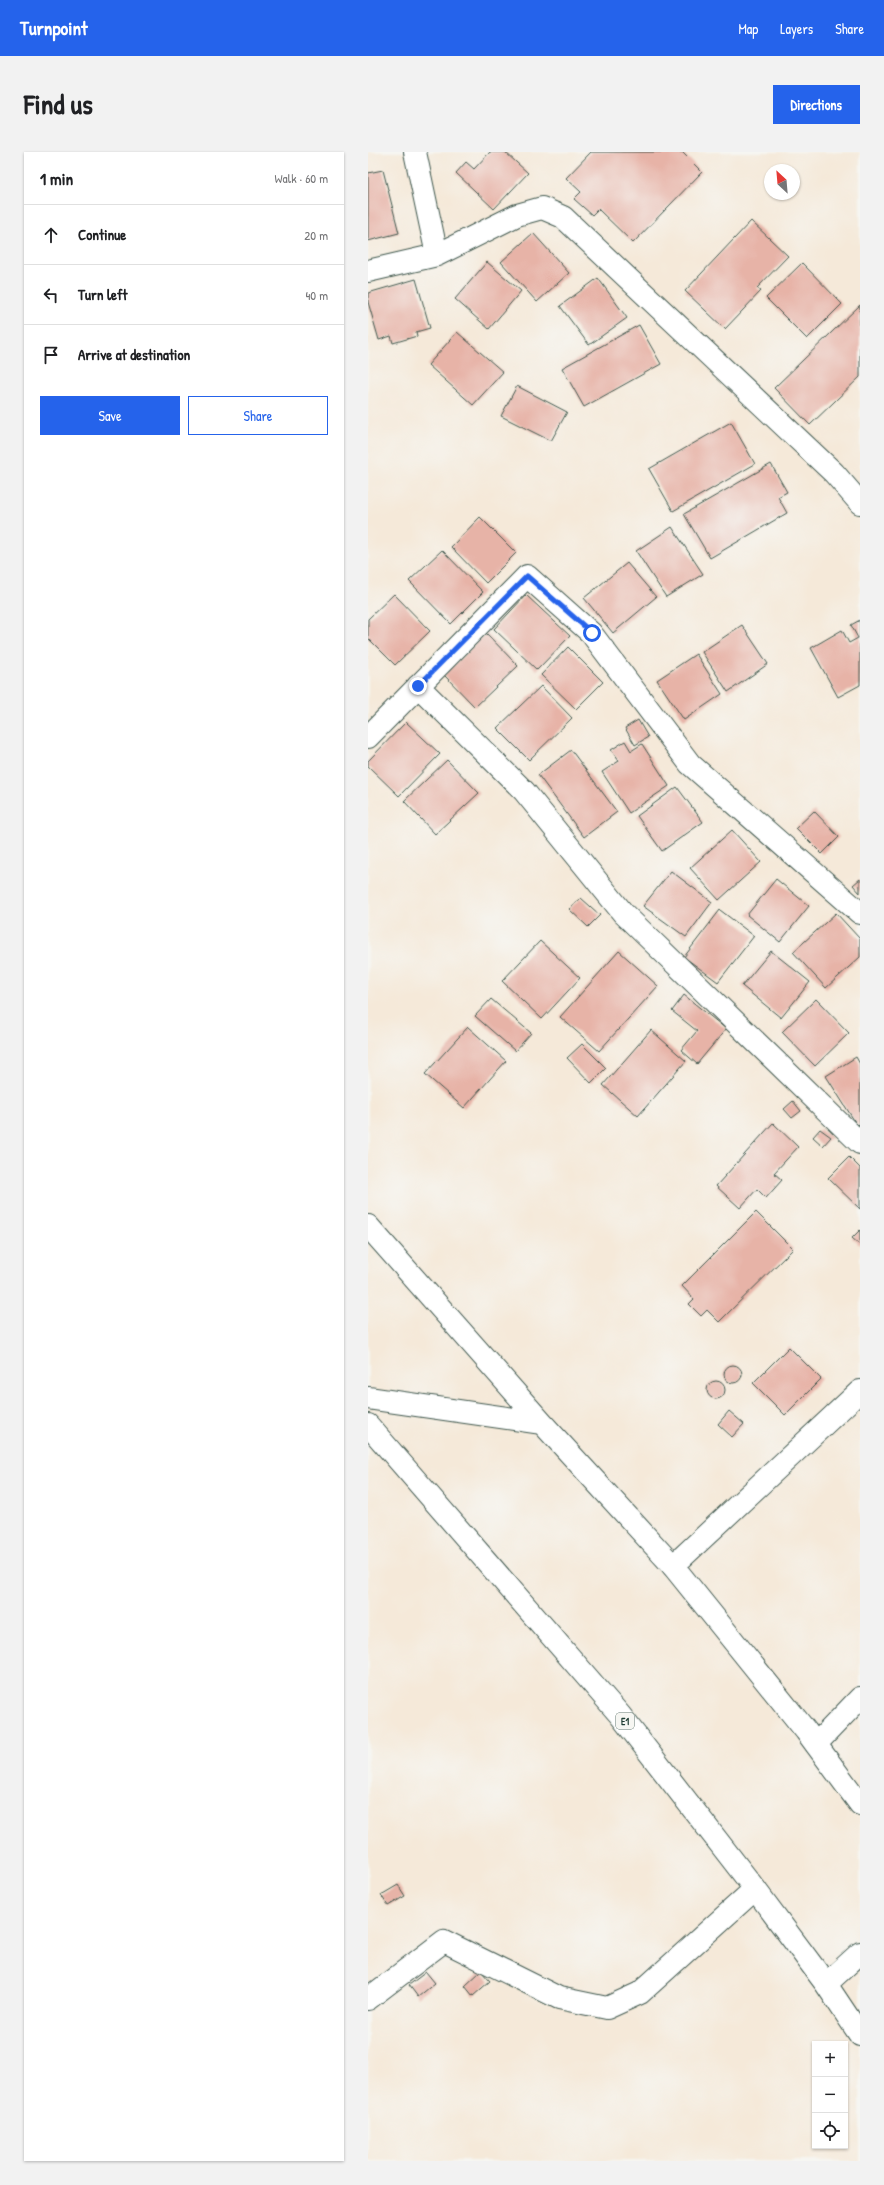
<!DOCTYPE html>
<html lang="en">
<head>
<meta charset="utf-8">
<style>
	:root { --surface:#fff; --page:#f2f2f2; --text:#202124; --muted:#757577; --line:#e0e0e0; --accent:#2563eb }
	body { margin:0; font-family:"Patrick Hand",sans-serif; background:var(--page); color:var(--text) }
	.controls { position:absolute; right:12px; bottom:12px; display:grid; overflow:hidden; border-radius:0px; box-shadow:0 1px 3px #0004 }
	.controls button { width:36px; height:36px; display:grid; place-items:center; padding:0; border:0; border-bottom:1px solid var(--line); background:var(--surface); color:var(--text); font:20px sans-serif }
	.compass { position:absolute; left:396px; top:12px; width:36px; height:36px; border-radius:50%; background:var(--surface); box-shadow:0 1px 3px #0004; rotate:334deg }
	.stop { position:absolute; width:12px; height:12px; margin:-9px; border:3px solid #2563eb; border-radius:50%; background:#fff }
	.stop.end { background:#2563eb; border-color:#fff; box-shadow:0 1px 4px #0008 }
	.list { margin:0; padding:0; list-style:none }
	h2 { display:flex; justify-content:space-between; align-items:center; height:52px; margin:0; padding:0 16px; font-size:17px }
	h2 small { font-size:13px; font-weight:400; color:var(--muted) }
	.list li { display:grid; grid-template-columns:26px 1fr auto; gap:12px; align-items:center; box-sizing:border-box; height:60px; padding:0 16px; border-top:1px solid var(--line) }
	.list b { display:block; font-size:15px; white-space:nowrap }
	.list em { font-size:13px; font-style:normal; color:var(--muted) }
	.actions { display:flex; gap:8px; padding:12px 16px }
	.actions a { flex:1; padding:9px 0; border:1px solid var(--accent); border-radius:0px; text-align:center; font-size:14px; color:var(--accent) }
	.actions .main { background:var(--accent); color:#fff }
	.icon { flex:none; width:22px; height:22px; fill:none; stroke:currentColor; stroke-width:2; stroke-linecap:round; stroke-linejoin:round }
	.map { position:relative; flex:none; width:492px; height:2009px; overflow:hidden; border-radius:0px }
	header { display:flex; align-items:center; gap:24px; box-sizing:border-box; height:56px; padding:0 20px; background:var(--accent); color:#fff }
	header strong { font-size:19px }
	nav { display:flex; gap:22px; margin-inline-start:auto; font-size:14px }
	.intro { display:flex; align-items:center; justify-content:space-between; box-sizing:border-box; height:96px; padding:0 24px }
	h1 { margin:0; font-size:28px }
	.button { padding:10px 18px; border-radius:0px; background:var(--accent); color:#fff; font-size:14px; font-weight:700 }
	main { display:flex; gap:24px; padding:0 24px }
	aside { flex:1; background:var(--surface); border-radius:0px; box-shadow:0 1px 3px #0004 }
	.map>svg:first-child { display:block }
	.building { fill:#e7b3a7 }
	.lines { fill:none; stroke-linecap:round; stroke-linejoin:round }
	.street-casing { stroke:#3f574d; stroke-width:24 }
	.highway-casing { stroke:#3f574d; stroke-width:24 }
	.street { stroke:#fff; stroke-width:22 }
	.highway { stroke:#fff; stroke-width:22 }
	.route { stroke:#2563eb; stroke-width:5 }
	.labels { text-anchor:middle; stroke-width:4; stroke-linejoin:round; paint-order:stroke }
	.shield { fill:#f6f6f2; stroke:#60746d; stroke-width:1 }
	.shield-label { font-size:10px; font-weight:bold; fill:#1f3d34 }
</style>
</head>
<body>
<header>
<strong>Turnpoint</strong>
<nav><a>Map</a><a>Layers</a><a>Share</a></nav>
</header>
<div class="intro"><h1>Find us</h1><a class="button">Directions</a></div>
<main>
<aside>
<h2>1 min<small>Walk · 60 m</small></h2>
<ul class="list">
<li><svg class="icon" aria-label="ahead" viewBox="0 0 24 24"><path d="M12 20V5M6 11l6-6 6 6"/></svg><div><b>Continue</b></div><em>20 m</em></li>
<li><svg class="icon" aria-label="left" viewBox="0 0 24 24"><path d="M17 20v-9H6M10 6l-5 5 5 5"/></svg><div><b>Turn left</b></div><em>40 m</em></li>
<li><svg class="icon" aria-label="arrive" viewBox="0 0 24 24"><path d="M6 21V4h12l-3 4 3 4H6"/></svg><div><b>Arrive at destination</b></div></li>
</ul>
<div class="actions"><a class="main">Save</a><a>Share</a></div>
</aside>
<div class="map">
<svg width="492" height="2009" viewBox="0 0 492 2009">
	<rect width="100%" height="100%" fill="#f6f6f2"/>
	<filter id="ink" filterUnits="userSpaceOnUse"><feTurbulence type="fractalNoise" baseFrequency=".025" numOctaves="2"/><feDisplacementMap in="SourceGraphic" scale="8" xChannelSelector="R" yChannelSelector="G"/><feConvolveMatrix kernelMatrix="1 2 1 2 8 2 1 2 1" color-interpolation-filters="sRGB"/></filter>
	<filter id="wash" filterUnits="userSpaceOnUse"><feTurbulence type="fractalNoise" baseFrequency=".012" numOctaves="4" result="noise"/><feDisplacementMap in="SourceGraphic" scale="16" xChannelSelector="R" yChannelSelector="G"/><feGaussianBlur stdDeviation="0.9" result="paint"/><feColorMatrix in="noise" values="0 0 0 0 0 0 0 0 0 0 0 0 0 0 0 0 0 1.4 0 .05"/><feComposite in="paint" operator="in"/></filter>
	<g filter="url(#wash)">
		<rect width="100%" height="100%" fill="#f5e9d9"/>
		<g id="blocks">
			<path class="building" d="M122,0h15l23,21 -34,36 -38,-36 10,-11 8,7z
				M223,0h91l20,20 -69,71 -35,-34 -6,6 -18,-16 7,-7 -15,-14z
				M15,18l16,63 -31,8v-68z
				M383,69l37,35 -31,32 4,3 -36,38 -40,-38z
				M165,81l36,40 -32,29 -36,-40z
				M119,110l34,29 -32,38 -34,-30z
				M434,111l40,41 -35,35 -41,-41z
				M230,126l29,40 -38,27 -29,-39z
				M48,127l14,49 -14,4 1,4 -24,7 -2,-7 -12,4 -11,-38v-9z
				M492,153v72l-50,48 -36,-37z
				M271,173l22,39 -77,43 -22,-39z
				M89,180l46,40 -30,33 -45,-40z
				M149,234l50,26 -16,29 -50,-25z
				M363,270l24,42 -82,47 -24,-42z
				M403,312l16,28 -9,5 9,16 -77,45 -26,-44z
				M112,365l36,36 -30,30 -35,-36z
				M304,375l31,47 -37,23 -30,-46z
				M74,398l41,42 -32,32 -42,-43z
				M259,411l29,34 -43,36 -29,-35z
				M26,442l36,37 -35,34 -27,-27v-19z
				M158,443l44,41 -33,34 -43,-41z
				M492,468v65l-22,12 -27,-49 31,-18 7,13 9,-5 -7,-13z
				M374,473l26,39 -40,28 -26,-40z
				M118,481l32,33 -43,41 -31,-32z
				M200,495l35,35 -27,27 -35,-34z
				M328,502l26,40 -38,26 -27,-40z
				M173,534l31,32 -43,42 -32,-32z
				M270,568l10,17 -13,8 -10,-17z
				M38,570l34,32 -41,42 -31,-30v-5z
				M257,589l6,10 11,-7 27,42 -40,27 -27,-41 17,-11 -8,-11z
				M203,598l46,62 -33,25 -46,-62z
				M79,608l32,33 -44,41 -31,-33z
				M309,635l26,35 -41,29 -25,-35z
				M446,659l25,26 -17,17 -26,-26z
				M364,678l29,32 -42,38 -29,-32z
				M303,719l41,31 -26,35 -43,-31z
				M408,727l33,27 -29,36 -33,-27z
				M492,727v14l-7,-8z
				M213,746l19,17 -12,12 -19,-18z
				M352,758l34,26 -36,46 -34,-25z
				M468,761l24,26v18l-34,31 -33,-36z
				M172,789l40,37 -38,41 -40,-38z
				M251,799l39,35 -59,65 -39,-34z
				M403,799l39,31 -29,36 -39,-32z
				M316,843l42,34 -29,35 -16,-14 16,-19 -25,-20z
				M123,847l40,34 -16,18 -40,-35z
				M448,847l33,34 -34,33 -33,-34z
				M100,875l38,34 -42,47 -39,-34z
				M283,878l35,31 -48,55 -35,-31z
				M214,892l24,24 -15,15 -24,-25z
				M488,905l4,7v60l-3,1 -31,-49z
				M425,949l8,10 -9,7 -8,-9z
				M405,971l25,24 -24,26 8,7 -16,18 -9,-9 -17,19 -24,-22z
				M452,977l11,8 -8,9 -10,-9z
				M481,1005l11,11v41l-32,-31z
				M388,1060l37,37 -74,73 -12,-12 -6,6 -12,-12 5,-5 -12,-13z
				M492,1078v15l-8,-7z
				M421,1195l32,32 -36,36 -32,-32z
				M356 1222a9 9 0 1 1 18 0a9 9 0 1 1-18 0Z
				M339 1238a9 9 0 1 1 18 0a9 9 0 1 1-18 0Z
				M361,1259l15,13 -12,13 -14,-13z
				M30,1733l7,11 -17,10 -7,-11z
				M113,1819l9,10 -17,15 -8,-10z
				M58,1820l9,11 -17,14 -9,-12z"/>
		</g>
	</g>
	<g filter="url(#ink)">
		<use href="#blocks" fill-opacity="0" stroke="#3f574d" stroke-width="1"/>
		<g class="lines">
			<g class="street-casing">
				<path id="street" d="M47,0l22,103
					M0,119l69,-16 80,-40 25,-7 21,9 271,256 26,30
					M50,534l106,105 99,122 237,230
					M0,585l159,-161 64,57 99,131 170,149
					M305,1414l187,-175
					M448,1592l44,-46
					M0,1847l76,-58 115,57 48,10 33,-15 115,-104"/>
			</g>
			<g class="highway-casing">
				<path id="highway" d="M0,1074l174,197 131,143 133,165 54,73
					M0,1246l174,25
					M0,1273l252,290 135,174 71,95 34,51
					M458,1832l34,-31"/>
			</g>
			<use href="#street" class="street"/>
			<use href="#highway" class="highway"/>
		</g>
	</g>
	<g class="lines" filter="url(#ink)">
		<path class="route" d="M50,534l109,-110 65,57"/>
	</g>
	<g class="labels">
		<rect class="shield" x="248" y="1561" width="18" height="16" rx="3"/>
		<g class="shield-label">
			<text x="257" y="1573">E1</text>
		</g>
	</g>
</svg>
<div class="controls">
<button>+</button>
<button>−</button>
<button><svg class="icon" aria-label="locate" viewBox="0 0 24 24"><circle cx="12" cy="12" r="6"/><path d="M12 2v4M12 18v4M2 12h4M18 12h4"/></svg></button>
</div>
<svg class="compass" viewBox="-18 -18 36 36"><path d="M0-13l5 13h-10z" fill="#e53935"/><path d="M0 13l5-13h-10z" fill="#757577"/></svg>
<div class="stop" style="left:224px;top:481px"></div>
<div class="stop end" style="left:50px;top:534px"></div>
</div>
</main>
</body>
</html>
